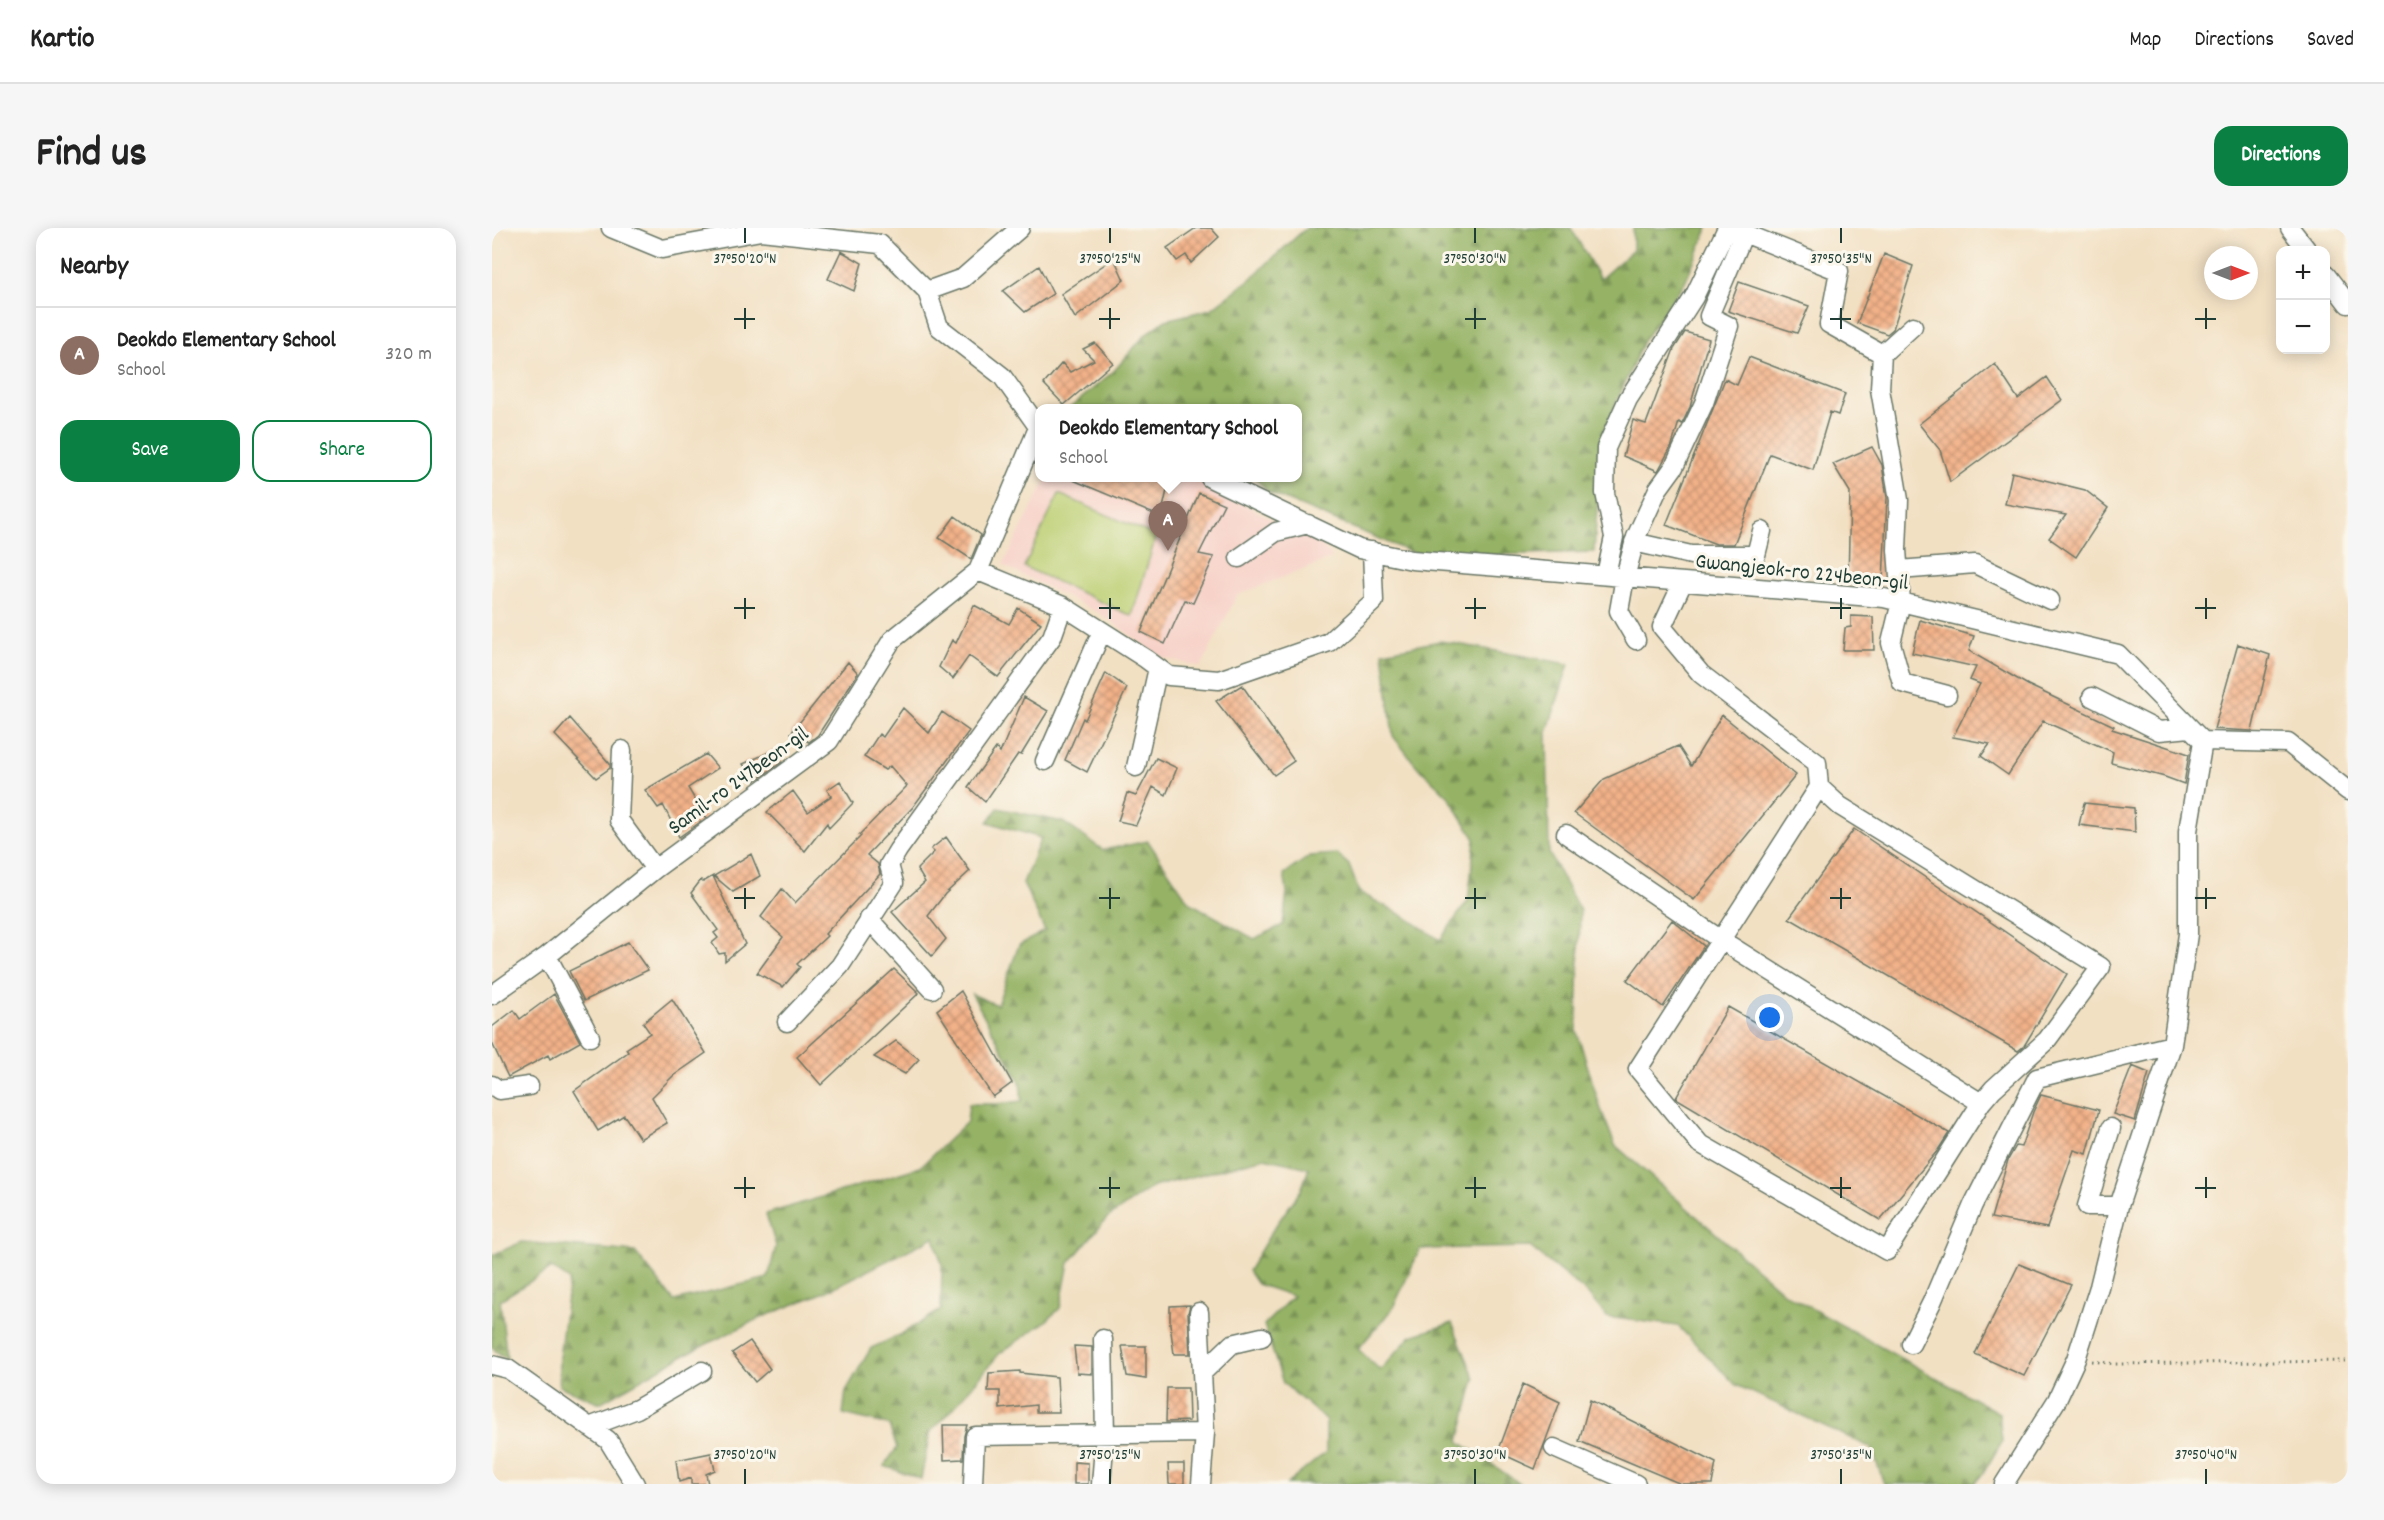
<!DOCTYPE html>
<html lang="en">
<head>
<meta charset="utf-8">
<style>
	:root { --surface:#fff; --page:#f6f6f6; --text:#222; --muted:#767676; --line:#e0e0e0; --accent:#0b8043 }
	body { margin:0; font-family:Dekko,sans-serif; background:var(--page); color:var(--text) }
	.controls { position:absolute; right:18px; top:18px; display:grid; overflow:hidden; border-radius:12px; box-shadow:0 3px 15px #0003 }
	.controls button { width:54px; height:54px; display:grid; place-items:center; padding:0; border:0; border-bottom:2px solid var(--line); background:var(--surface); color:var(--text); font:30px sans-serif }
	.compass { position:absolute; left:1712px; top:18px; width:54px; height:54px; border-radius:50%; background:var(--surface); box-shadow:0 3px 15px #0003; rotate:90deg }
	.you { position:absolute; left:1278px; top:790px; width:21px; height:21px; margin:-15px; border:4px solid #fff; border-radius:50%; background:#1a73e8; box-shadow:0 0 0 9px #1a73e833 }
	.badge { display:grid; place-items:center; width:39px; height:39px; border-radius:50%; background:var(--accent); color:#fff; font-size:20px; font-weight:700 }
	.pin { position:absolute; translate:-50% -50px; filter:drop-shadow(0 2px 3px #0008) }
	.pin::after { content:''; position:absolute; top:32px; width:21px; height:18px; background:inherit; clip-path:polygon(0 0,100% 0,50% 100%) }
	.popup { position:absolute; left:543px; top:176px; width:267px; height:78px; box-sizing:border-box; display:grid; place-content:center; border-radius:12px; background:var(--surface); filter:drop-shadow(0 2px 4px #0005); font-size:20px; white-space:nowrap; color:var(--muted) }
	.popup b { font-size:22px; color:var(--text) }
	.popup::after { content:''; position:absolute; left:50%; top:100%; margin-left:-12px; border:12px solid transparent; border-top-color:var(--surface) }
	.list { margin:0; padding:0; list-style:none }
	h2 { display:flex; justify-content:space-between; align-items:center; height:78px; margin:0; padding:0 24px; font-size:26px }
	h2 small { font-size:20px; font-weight:400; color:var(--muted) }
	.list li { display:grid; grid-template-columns:39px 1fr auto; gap:18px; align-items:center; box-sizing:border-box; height:96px; padding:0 24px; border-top:2px solid var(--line) }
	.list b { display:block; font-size:22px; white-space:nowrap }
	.list p { margin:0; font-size:20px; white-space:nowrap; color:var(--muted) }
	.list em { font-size:20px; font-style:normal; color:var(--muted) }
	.actions { display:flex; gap:12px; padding:18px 24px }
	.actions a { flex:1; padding:14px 0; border:2px solid var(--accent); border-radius:18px; text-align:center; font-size:21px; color:var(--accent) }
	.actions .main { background:var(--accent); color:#fff }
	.map { position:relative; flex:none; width:1856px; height:1256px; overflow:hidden; border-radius:18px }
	header { display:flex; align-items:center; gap:36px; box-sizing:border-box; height:84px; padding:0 30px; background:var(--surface); border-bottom:2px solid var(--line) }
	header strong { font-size:28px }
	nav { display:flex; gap:33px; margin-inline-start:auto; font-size:21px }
	.intro { display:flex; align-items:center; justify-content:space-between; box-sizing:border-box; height:144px; padding:0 36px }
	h1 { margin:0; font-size:42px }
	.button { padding:15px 27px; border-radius:18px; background:var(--accent); color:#fff; font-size:21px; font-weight:700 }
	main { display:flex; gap:36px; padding:0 36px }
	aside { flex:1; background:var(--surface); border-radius:18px; box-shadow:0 3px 15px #0003 }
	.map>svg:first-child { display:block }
	.built { fill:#f7d1c8 }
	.forest { fill:url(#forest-firs); stroke:#5a784c; stroke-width:1.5 }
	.pitch { fill:#bccf73; stroke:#6e8654; stroke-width:1.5 }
	.building { fill:url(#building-cross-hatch) }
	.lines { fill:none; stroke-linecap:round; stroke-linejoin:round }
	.minor-casing { stroke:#697666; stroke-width:21 }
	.path { stroke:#697666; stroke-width:3; stroke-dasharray:1.5 4.5; stroke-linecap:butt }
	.minor { stroke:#fff; stroke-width:18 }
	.ticks { fill:none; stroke:#1f3d34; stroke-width:2 }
	.labels { text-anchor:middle; stroke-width:6; stroke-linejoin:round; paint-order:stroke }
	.street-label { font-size:22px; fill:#1f3d34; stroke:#fbf7ec }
	.ticks-label { font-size:15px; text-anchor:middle; fill:#1f3d34; stroke:#fbf7ec; stroke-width:6; stroke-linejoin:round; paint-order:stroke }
</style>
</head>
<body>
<header>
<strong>Kartio</strong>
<nav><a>Map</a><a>Directions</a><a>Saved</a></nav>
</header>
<div class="intro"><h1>Find us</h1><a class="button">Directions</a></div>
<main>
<aside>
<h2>Nearby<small></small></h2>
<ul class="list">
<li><span class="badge" style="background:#8d6e63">A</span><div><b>Deokdo Elementary School</b><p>School</p></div><em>320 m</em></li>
</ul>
<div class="actions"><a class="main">Save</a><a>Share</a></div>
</aside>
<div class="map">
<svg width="1856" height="1256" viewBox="0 0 1856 1256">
	<defs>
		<pattern id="forest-firs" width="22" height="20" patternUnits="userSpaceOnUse" patternTransform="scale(1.5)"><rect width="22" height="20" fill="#95b265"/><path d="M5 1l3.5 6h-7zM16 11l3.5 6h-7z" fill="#799254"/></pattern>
		<pattern id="building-cross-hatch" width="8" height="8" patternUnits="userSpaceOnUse" patternTransform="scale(1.5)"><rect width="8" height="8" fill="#f3b289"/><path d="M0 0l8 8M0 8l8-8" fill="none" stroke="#c49271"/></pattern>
	</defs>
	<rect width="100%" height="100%" fill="#fbf7ec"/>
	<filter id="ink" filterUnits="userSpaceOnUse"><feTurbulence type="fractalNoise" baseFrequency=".0167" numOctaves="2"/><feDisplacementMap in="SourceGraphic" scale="12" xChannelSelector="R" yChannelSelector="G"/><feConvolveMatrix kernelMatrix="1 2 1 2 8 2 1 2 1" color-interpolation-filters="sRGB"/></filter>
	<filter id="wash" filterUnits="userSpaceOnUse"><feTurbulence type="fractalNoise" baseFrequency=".008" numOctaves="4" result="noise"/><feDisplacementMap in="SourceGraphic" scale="24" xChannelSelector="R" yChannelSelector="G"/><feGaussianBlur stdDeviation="1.35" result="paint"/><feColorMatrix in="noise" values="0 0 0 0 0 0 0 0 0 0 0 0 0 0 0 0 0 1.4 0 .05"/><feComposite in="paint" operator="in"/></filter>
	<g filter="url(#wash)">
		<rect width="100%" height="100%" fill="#f2e0c3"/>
		<path class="built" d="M555,250h140l22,8 112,59 12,13 -96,37 -36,72 -40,-10 -60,-43 -98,-49z"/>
		<path class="forest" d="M814,0h265l29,51 33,-29v-22h75l-23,54 -42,59 -41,95 -8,116 -143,4 -38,-3 -143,-60 -15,-15h42v-70h-227l44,-37 31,-36 21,-15 45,-11 38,-29z
			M948,413l129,23 -22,68 2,121 31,58 -3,121 23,75 15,38 169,148 215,120 3,28 -18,31 -10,12h-90l-12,-36 -136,-63 -58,-59 -71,-9 -20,-24 -57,-46 -110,2 -27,59 -35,41 22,21 31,-34 41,-13 23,56 -16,62 61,43h-233l39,-32v-32l-43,-37 -19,-58 29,-29 -36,-12 -9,-13 26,-43 27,-38 8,-22 -45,-10 -111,29 -46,31 -38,45 -9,45 -15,14 -46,32 -47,56 -22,22 -9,47 -37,-13 13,-18 -8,-23 -46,-11 3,-23 25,-43 29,-13 41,-25 1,-45 -8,-28 -109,55 -65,26 -76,37 -84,48 -41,-17v-28l10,-78 -17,-12 -52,32 7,59 -15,-11v-93l30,-13 113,10 39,49 94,-23 8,-32 -10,-32 154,-47 47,-45 2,-18h27l26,-3 -2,-19 -48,-88 25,11 22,-60 26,-14 -22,-48 18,-45 -53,-16 10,-14 65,14 40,28 45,-9 41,61 65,37 29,-14 4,-33 -3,-18 26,-18 27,-2 12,11 10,27 48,26 33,22 28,-39 7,-62 -26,-42 -34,-33 -22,-28 -10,-84z"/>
		<path class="pitch" d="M567,266l97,42 -24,80 -108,-49z"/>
		<g id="blocks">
			<path class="building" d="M704,0h15l8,9 -28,26 -5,-8 -9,6 -10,-13z
				M349,23l21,12 -8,28 -26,-12z
				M1392,26l29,12 -20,63 -6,5 -30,-11z
				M622,30l10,22 -49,38 -14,-24z
				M547,38l14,28 -28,18 -22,-21z
				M1247,54l70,24 -12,27 -69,-22z
				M1193,104l24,7 -19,68 -8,17 -3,-2 -7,23 -14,26 -35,-15 10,-36 13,4 28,-75z
				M603,115l18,20 -49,42 -20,-21 18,-21 8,9 24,-12 -11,-11z
				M1257,129l96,37 -7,21 -8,-3 -17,58 -43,-16 -36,90h-18l-50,-19 59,-146 12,6z
				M1503,136l23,35 29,-22 15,23 -112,82 -10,-32 -21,-26z
				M1380,219l10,18 5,33 -4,83 -35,1 2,-90 -17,-28z
				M1520,244l73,18 23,18 -32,49 -27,-19 17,-23 -61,-11z
				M574,249h104l-9,40z
				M707,265l25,11 -25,50 15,3 -21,46 -8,-3 -20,44 -24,-12z
				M463,288l26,19 -10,24 -32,-21z
				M482,377l35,19 9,-16 23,15 -43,54 -29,-21 -16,23 -14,-12 13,-27 4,3z
				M1359,388l22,1 1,33h-31l2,-22 6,-1z
				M1428,392l54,16 -5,15 59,34 86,41 -2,3 77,25 -5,30 -19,-7 -54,-14 2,-11 -70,-31 -35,54 -27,-19 9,-12 -37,-7 27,-53 -10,-4 6,-13 -64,-14z
				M1746,416l32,11 -18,76 -38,-2z
				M356,434l10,11 -40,62 -9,7 -18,-9z
				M614,445l21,15 -40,84 -22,-12 18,-42 2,2z
				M750,457l52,76 -20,14 -58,-74z
				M532,469l24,14 -27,44 -3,-1 -33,48 -17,-15 28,-39 4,5z
				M411,480l26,25 13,-21 27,19 -56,76 -46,48 11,9 2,10 -55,60 2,2 -30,28 3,3 -17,20 -26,-14 26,-36 -22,-20 21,-28 13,14 66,-67 -2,-1 48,-49 -17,-20 -5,4 -21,-13 15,-23 4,3z
				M1230,487l74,60 -102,125 -120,-87 30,-34 74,-33 13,20z
				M78,490l40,46v4l-14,10 -41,-43z
				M282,522l8,12 -27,19 -12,-17z
				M214,526l12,14 -30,20 18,30 -27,19 -16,-32 -5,3 -13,-18z
				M664,530l21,10 -11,27 -13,-8 -17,38 -18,-4 9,-28 9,3z
				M348,553l13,22 -24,25 -2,-5 -22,28 -38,-39 26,-21 15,21 23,-16 -4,-6z
				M1592,575l50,5 1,24 -56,-7z
				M1362,601l213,145 -43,72 -6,5 -229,-133z
				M454,609l24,34 -25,23 -17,22 18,23 -14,17 -40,-44 33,-30 -8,-13 17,-17 -3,-3z
				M259,626l9,22 -27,16 -19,-16z
				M221,648l32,68 -20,17v-8l-6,1 -7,-11 6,-5 -4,-5 4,-3 -27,-37 10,-13 2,2z
				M1180,692l32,26 -41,61 -36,-27z
				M136,714l20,28 -64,31 -15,-30z
				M402,741l25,24 -98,92 -24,-28z
				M469,763l51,92 -19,14 -56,-87z
				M62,766l26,48 -30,17 -2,-4 -40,22 -16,-34v-16l22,-17 6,9z
				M180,771l34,54 -33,23 -21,21 15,26 -27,16 -16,-24 -26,16 -24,-40 54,-39 -2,-3 24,-16 -7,-10z
				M1236,779l221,126 -11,17 -58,70 -204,-122z
				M404,813l23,18 -14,15 -31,-17z
				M1640,838l17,7 -14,48 -22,-7z
				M1549,867l58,15 -12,44 -13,-4 -27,78 -56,-10 17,-58 8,-14 5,1 12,-35z
				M1527,1036l52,21 -47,91 -49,-22z
				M698,1077l-2,8 2,41h-16l-4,-30v-18z
				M258,1113l20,28 -15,13 -23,-29z
				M582,1118l18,1v27l-15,-1z
				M630,1118h24v33l-19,-3z
				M528,1143v2l37,4 2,35h-23v-7l-36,4v-18h-12l1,-18z
				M1031,1156l37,18 -25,67 -37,-17z
				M675,1160h21l1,33 -23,1z
				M1098,1172l126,63 -4,21h-31l-102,-43z
				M451,1197h24l-3,11 -1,23 -19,1z
				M219,1225l4,17 -9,4 2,10h-17v-6l-12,4 -3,-22z
				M582,1234l14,1v21h-14z
				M676,1236h16v20h-15z"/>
		</g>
	</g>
	<g filter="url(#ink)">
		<use href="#blocks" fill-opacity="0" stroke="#697666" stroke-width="1.5"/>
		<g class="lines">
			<g class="minor-casing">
				<path id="minor" d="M119,0l51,21 99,-18 119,13 47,47 12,36 63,49 37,52
					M1798,0l17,22
					M1242,1l105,42 -10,53 53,30 31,-28
					M1834,47l22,29
					M435,63l36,-13 57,-50
					M1390,126l-2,35 19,111 -2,50 4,52 -10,41 11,40 45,12
					M718,250l149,71 53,11 472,38 234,56 85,87 85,2 60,48
					M1142,314l57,13h65l6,-24
					M747,330l37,-26 32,-8
					M1407,342l76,-6 75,36
					M1114,347l8,-38 -9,-44 1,-45 22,-49 66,-102 33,-69
					M571,378l83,53 23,17 50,4 110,-38 45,-41 -2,-50
					M1144,412l-17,-29 6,-34 11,-40 22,-48 16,-22 30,-64 25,-77 -20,-10 35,-83
					M1600,469l67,34 31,-3
					M130,522l-3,70 36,49
					M553,533l57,-130
					M644,539l22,-99
					M1327,559l21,19 261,161 -54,73 -54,49 -12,14
					M1074,606l155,106 260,163 -94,148 -188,-108 -61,-74 181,-282 -2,-24 -116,-89 -39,-47 21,-45
					M377,691l63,70
					M55,728l43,81
					M0,767l55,-39 108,-87 174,-128 63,-101 86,-69 60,-143
					M295,794l53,-56 54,-83 -5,-18 9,-15 154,-213 11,-31 -85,-35
					M0,857l7,5 30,-4
					M1619,900l-24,78h32
					M707,1084l6,121 -4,51
					M1419,1116l21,-42 41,-97 64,-127 135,-33
					M0,1137l16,4 100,71 27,44
					M710,1145l30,-29 30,-7
					M97,1199l48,-18 65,-38
					M1062,1220l82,36
					M481,1256l2,-48 230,-3
					M609,1256l4,-49 -2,-96
					M1512,1256l53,-84 19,-41 23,-72 20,-81 53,-161 16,-111v-103l15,-90"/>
			</g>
			<path class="path" d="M1600,1133l23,3 230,-3"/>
			<use href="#minor" class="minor"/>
		</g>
	</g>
	<path class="ticks" d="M253,0v15M618,0v15M983,0v15M1349,0v15M253,80v21M618,80v21M983,80v21M1349,80v21M1714,80v21M242,91h21M607,91h21M973,91h21M1338,91h21M1703,91h21M253,370v21M618,370v21M983,370v21M1349,370v21M1714,370v21M242,380h21M607,380h21M973,380h21M1338,380h21M1703,380h21M253,660v21M618,660v21M983,660v21M1349,660v21M1714,660v21M242,670h21M607,670h21M973,670h21M1338,670h21M1703,670h21M253,949v21M618,949v21M983,949v21M1349,949v21M1714,949v21M242,960h21M607,960h21M973,960h21M1338,960h21M1703,960h21M253,1241v15M618,1241v15M983,1241v15M1349,1241v15M1714,1241v15"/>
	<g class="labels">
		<g class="street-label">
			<text transform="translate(1310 342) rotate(6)" y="8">Gwangjeok-ro 224beon-gil</text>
			<text transform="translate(245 551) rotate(-36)" y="8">Samil-ro 247beon-gil</text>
		</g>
	</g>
	<g class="ticks-label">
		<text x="253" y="35">37°50'20"N</text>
		<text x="618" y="35">37°50'25"N</text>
		<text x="983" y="35">37°50'30"N</text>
		<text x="1349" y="35">37°50'35"N</text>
		<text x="253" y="1231">37°50'20"N</text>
		<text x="618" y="1231">37°50'25"N</text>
		<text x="983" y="1231">37°50'30"N</text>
		<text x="1349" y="1231">37°50'35"N</text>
		<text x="1714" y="1231">37°50'40"N</text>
	</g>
</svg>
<div class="controls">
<button>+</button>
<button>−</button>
</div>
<svg class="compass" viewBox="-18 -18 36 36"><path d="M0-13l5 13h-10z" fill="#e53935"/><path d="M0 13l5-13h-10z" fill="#767676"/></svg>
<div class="you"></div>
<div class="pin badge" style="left:676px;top:323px;background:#8d6e63">A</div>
<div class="popup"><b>Deokdo Elementary School</b>School</div>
</div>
</main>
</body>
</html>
